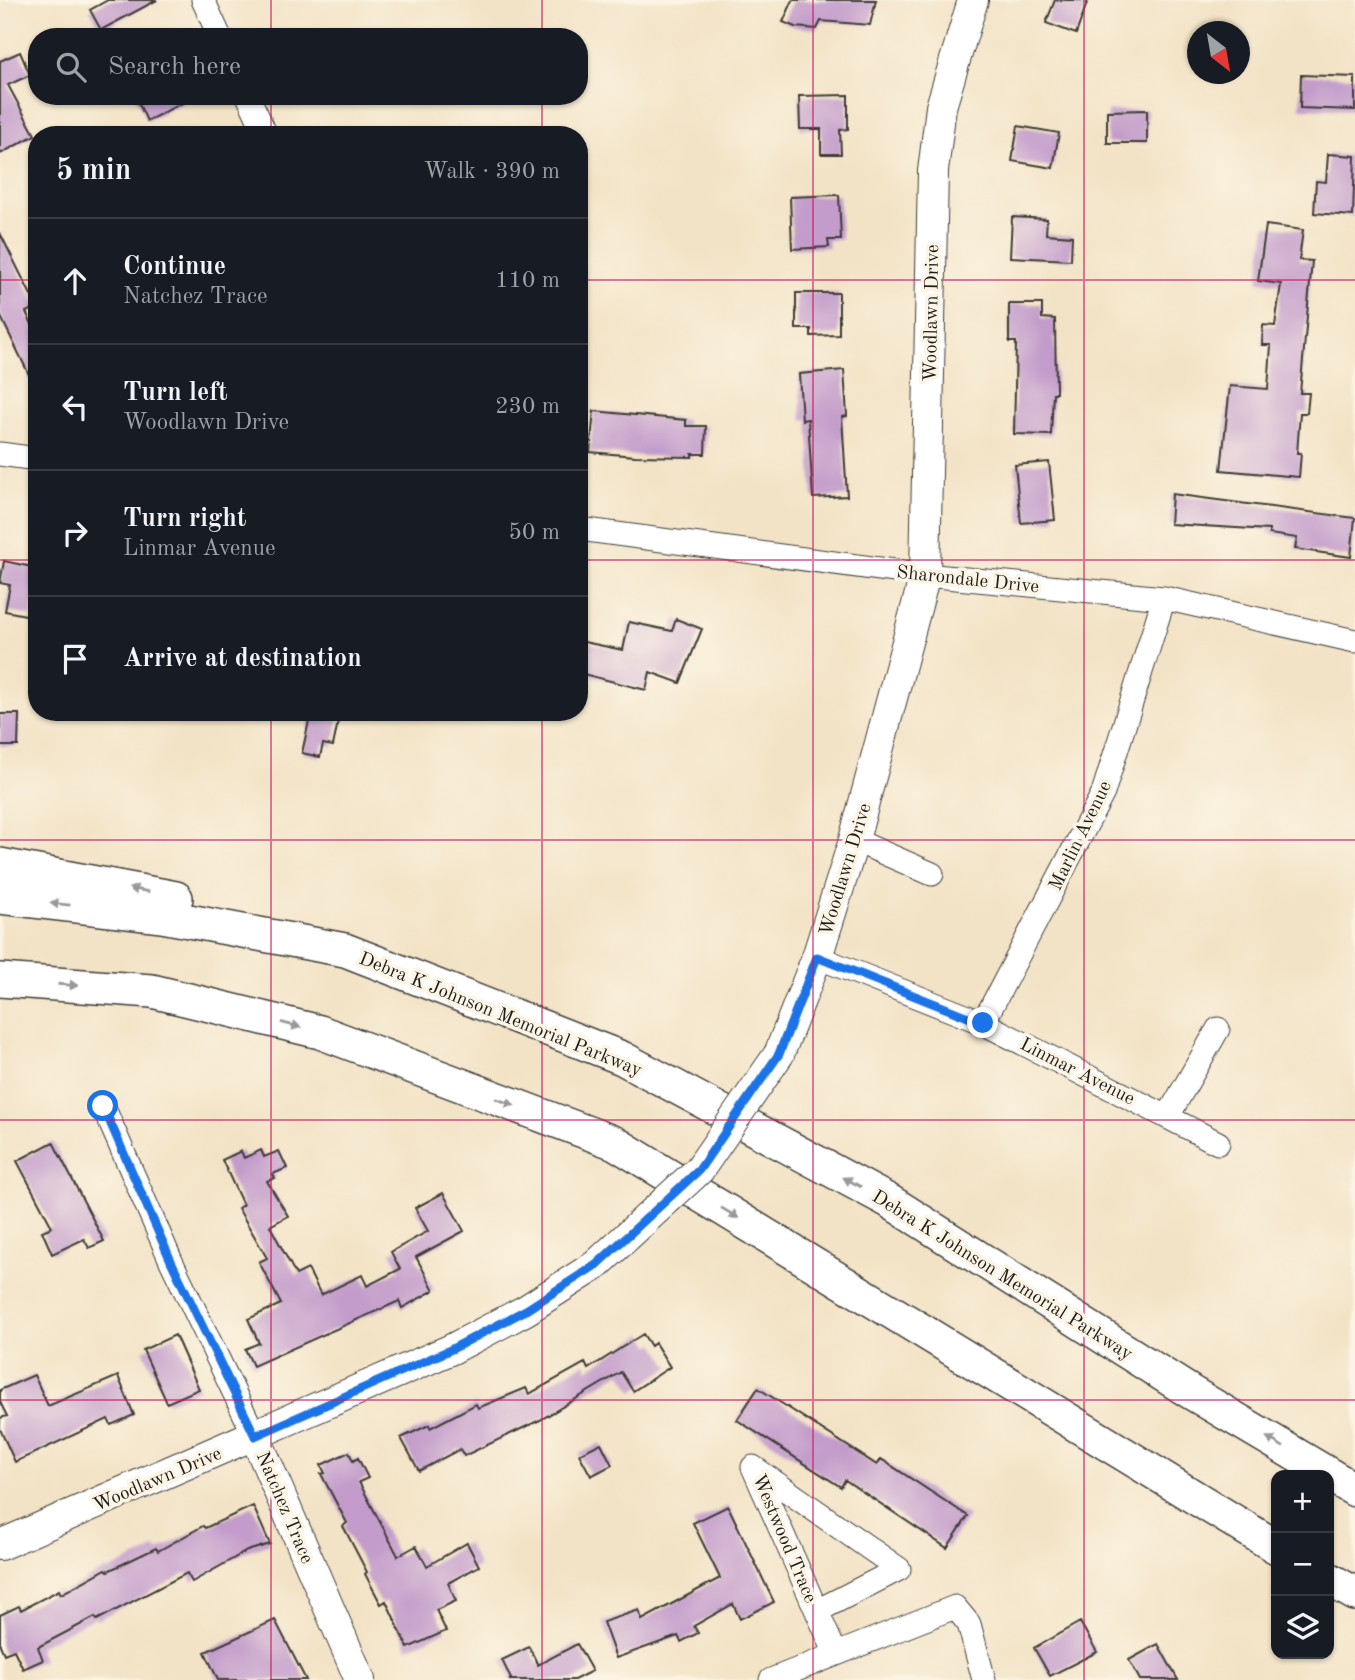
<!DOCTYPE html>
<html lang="en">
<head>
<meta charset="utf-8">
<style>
	:root { --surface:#171b24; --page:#242831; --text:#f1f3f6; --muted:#9ea1a6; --line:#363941 }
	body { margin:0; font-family:"Old Standard TT",serif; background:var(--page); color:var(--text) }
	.controls { position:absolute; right:21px; bottom:21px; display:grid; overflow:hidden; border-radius:14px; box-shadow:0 2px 5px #0004 }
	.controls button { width:63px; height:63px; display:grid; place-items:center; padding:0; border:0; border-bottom:2px solid var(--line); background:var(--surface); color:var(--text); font:35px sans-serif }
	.compass { position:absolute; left:1187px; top:21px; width:63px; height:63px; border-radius:50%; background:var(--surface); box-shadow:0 2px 5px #0004; rotate:149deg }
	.stop { position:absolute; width:21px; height:21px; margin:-16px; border:5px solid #1a73e8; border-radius:50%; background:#fff }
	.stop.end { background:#1a73e8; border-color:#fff; box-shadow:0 2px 7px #0008 }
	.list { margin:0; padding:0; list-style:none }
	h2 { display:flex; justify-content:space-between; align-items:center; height:91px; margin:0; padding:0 28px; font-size:30px }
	h2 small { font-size:23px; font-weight:400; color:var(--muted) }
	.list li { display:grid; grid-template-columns:46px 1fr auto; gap:21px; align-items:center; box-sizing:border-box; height:126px; padding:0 28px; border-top:2px solid var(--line) }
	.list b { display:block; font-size:26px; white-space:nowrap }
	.list p { margin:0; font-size:23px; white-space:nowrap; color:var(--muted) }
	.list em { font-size:23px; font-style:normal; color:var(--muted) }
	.icon { flex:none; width:38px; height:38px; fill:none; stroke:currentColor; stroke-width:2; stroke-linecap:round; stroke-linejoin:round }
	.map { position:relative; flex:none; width:1355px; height:1680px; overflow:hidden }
	.search { position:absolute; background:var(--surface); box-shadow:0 2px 5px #0004; left:28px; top:28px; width:560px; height:77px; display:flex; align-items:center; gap:18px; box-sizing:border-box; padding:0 24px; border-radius:28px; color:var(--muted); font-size:26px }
	.panel { position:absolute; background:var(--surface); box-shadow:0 2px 5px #0004; left:28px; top:126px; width:560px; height:595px; border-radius:28px }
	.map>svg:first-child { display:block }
	.building { fill:#c39ccb }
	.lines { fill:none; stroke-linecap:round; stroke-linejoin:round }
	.minor-casing { stroke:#3c3a36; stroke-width:25 }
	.major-casing { stroke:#3c3a36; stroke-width:32 }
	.highway-casing { stroke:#3c3a36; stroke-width:36 }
	.minor { stroke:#fff; stroke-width:23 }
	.major { stroke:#fff; stroke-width:30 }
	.highway { stroke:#fff; stroke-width:33 }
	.major-bridge-casing { stroke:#3c3a36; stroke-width:32; stroke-linecap:butt }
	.major-bridge { stroke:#fff; stroke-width:30 }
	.oneway { fill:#999 }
	.route { stroke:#1a73e8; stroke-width:9 }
	.grid { fill:none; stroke:#c2185b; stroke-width:2; stroke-opacity:0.55 }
	.labels { text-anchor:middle; stroke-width:7; stroke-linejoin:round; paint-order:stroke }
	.street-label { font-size:19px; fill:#1c1c1c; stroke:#fcf5e5 }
</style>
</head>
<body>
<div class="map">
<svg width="1355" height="1680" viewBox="0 0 1355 1680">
	<rect width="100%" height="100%" fill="#fcf5e5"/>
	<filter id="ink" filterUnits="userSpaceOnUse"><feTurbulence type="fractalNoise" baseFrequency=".0143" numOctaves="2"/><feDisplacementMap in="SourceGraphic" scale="14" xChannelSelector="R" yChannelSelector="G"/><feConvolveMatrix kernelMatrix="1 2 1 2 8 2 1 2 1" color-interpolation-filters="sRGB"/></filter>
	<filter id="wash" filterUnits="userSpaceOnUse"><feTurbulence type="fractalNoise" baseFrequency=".00686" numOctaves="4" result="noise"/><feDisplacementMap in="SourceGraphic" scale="28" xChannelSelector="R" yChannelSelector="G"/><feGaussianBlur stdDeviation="1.57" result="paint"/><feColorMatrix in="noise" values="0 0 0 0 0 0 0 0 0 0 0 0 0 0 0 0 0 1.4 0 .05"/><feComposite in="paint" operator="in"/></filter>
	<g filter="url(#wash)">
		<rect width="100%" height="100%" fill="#f3e3c6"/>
		<g id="blocks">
			<path class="building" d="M108,0h49l-56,30 -11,-20z
				M793,0h83l-6,25 -49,-4 -4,8 -22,-2 -12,-5z
				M1055,0h33l-12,34 -30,-11z
				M20,52l10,23 -22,10 27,50 -35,19v-93z
				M1301,75l54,2v33l-55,-2z
				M848,95v34l-8,1 1,24h-20v-25h-21l-1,-33z
				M135,96h61l-49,25z
				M1147,110v33h-40v-32z
				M1018,126l41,7 -6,35 -41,-7z
				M1328,154l27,2 -2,60 -39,-3 2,-32 10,1z
				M839,195l2,45h-13l1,7 -37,2 -2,-52z
				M1012,217l35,2 -1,15 26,2 -1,24 -61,-3z
				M1266,225l37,5 -4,30 13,1 -12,132h9l-2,20h-7l-3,40h4l-2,24 -78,-7 9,-84 38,3 3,-44h-9l1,-20 12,1 6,-42 -23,-3z
				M0,233l37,74 -11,5 11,23v56l-37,-76z
				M796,293h43v42l-28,1v-7h-15z
				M1009,304h33v14l13,1 1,74h-3l-2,42 -37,-1 2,-92h-7z
				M844,370l3,46 -5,1 5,79 -34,2 -5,-79 -6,1 -3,-46z
				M594,411l92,9v6h20l-1,28h-13v3l-57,-1 -45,-4z
				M1049,462l6,58 -34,3 -6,-58z
				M1172,494l183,24 -4,39 -56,-8 2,-11 -28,-4v-4l-99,-6z
				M4,561l33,7 -6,48 -26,-5 5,-26 -10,-2z
				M676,619l26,10 -22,54 -30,-11 -4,18 -67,-17v-32l44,9 6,-28 43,9z
				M311,712h29l-7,34 -10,-2 -3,13 -18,-4z
				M0,714h19l-1,32h-18z
				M53,1142l51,99 -15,7 -5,-9 -32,15 -10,-23 10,-4 -35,-66z
				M261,1150l3,7 15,-6 8,17 -14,6 2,4 -8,3 21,35 -18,10 26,49 12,-6 13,26 41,-20 5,11 33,-17 -9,-17 37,-21 -13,-23 28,-15 21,38 -48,26 18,33 -32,18 -3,-7 -146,65 -8,-17 14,-6 -11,-24 33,-15 -22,-42 8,-4 -29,-50 5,-3 -21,-45 19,-9 3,7z
				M643,1334l8,12 4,-3 15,24 -37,24 -12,-19 -81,48 -76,36 -4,-7 -41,22 -18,-33 28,-13 1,3 46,-24 2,4 48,-20 3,6 56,-31 3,6z
				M175,1335l24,54 -32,14 -24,-53z
				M34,1375l14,31 70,-30 16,39 -23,10 -3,-6 -93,43 -15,-33v-11l7,-2 -7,-14v-12z
				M758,1388l119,77 4,-6 87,57 -21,32 -102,-68 -4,7 -104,-67z
				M601,1443l11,22 -21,11 -12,-22z
				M349,1452l4,9 5,-3 10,20 -9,4 39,74 18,-10 11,20 40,-23 12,23 -31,17 8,18 -20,9 10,21 -38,17 -22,-47 -5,3 -16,-30 2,-2 -24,-46 4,-3 -26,-49 4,-1 -4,-8z
				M253,1506l17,38 -23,7 -55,31 -5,-9 -90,47 -2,-3 -57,30 5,13 -20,9 -9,-19 -10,4 -4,-9v-30l19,-9 2,4 38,-20 2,4 45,-25 2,2 48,-23 2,3 45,-25 2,2z
				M728,1506l46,96 -34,17 -7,-15 -39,22 4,7 -17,9 -3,-6 -62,22 -13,-36 36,-12 3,10 78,-42 -27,-55z
				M275,1620l31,60h-88l-13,-28z
				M1080,1622l17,30 -47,24 -16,-28z
				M577,1644l15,27 -18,9h-65l2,-1 -9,-19 27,-13 9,18z
				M1158,1644l20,36h-38l-11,-20z"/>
		</g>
	</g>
	<g filter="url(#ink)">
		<use href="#blocks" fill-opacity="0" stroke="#3c3a36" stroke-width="2"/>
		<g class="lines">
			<g class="minor-casing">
				<path id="minor" d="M203,0l17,37
					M248,96l18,39
					M0,454l37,5
					M579,529l346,46 239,23 191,43
					M854,840l78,34
					M817,957l166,66 235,120
					M983,1023l120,-230 61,-195
					M103,1106l68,155 84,175
					M1168,1116l50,-87
					M817,1611l82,-42 -146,-102 82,185
					M771,1680l184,-73 14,17 15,56"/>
			</g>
			<g class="major-casing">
				<path id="major" d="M779,1054l38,-97 37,-117 71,-265 8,-404 8,-64 32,-107
					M255,1436l105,244
					M0,1545l452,-196 74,-39 70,-45"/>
			</g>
			<g class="highway-casing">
				<path id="highway" d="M0,865l176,33
					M0,897l162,19 183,34 277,108 267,143 303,192 163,97
					M0,980l152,11 168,41 295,111 661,404
					M1329,1579l26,15"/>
			</g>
			<use href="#minor" class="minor"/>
			<use href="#major" class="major"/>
			<use href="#highway" class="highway"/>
			<g class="major-bridge-casing">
				<path id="major-bridge" d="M596,1265l103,-95 80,-116"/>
			</g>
			<use href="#major-bridge" class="major-bridge"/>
		</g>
		<defs><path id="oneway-solid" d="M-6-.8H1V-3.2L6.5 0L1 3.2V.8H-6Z" transform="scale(1.75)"/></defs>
		<g class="oneway">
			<use href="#oneway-solid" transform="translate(139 890) rotate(-170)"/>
			<use href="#oneway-solid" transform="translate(60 904) rotate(-174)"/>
			<use href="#oneway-solid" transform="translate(68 985) rotate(4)"/>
			<use href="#oneway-solid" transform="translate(291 1025) rotate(14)"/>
			<use href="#oneway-solid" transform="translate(505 1102) rotate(21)"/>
			<use href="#oneway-solid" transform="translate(852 1182) rotate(-152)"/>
			<use href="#oneway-solid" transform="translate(730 1213) rotate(31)"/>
			<use href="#oneway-solid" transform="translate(1275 1442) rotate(-149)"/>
		</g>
	</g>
	<g class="lines" filter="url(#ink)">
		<path class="route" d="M103,1106l68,155 84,175 197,-87 74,-39 70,-45 103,-95 80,-116 38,-97 166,66"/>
	</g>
	<path class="grid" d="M271,0v37M542,0v37M813,0v1680M1084,0v1680M271,96v39M542,96v39M0,280h37M579,280h776M0,560h37M579,560h776M271,712v968M542,712v968M0,840h1355M0,1120h1355M0,1400h1355"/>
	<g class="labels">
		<g class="street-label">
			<text transform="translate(930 313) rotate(-89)" y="7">Woodlawn Drive</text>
			<text transform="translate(968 578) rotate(6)" y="7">Sharondale Drive</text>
			<text transform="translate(1079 835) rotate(-64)" y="7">Marlin Avenue</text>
			<text transform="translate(844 869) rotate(-73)" y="7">Woodlawn Drive</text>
			<text transform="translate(501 1013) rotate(22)" y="7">Debra K Johnson Memorial Parkway</text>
			<text transform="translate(1078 1070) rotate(27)" y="7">Linmar Avenue</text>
			<text transform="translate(1003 1274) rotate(32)" y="7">Debra K Johnson Memorial Parkway</text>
			<text transform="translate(157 1478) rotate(-23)" y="7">Woodlawn Drive</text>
			<text transform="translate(286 1507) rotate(67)" y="7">Natchez Trace</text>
			<text transform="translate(786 1538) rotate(67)" y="7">Westwood Trace</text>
		</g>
	</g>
</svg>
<div class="controls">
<button>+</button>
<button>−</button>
<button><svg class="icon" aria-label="layers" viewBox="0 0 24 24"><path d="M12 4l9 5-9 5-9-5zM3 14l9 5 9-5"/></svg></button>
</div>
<svg class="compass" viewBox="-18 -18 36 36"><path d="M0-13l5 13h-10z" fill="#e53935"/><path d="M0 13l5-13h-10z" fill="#9ea1a6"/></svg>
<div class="stop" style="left:103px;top:1106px"></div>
<div class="stop end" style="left:983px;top:1023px"></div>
<div class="search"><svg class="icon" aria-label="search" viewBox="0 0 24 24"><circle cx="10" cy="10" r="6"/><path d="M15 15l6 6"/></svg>Search here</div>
<section class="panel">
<h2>5 min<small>Walk · 390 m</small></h2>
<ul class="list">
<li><svg class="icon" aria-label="ahead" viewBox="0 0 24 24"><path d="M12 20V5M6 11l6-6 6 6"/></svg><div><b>Continue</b><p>Natchez Trace</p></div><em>110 m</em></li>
<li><svg class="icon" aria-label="left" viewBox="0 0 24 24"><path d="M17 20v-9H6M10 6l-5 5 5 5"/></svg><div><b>Turn left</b><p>Woodlawn Drive</p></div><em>230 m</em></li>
<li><svg class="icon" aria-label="right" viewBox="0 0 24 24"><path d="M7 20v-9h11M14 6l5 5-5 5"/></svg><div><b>Turn right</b><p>Linmar Avenue</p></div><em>50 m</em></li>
<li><svg class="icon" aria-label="arrive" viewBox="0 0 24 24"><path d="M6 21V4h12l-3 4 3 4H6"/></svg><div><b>Arrive at destination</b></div></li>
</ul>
</section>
</div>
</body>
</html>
